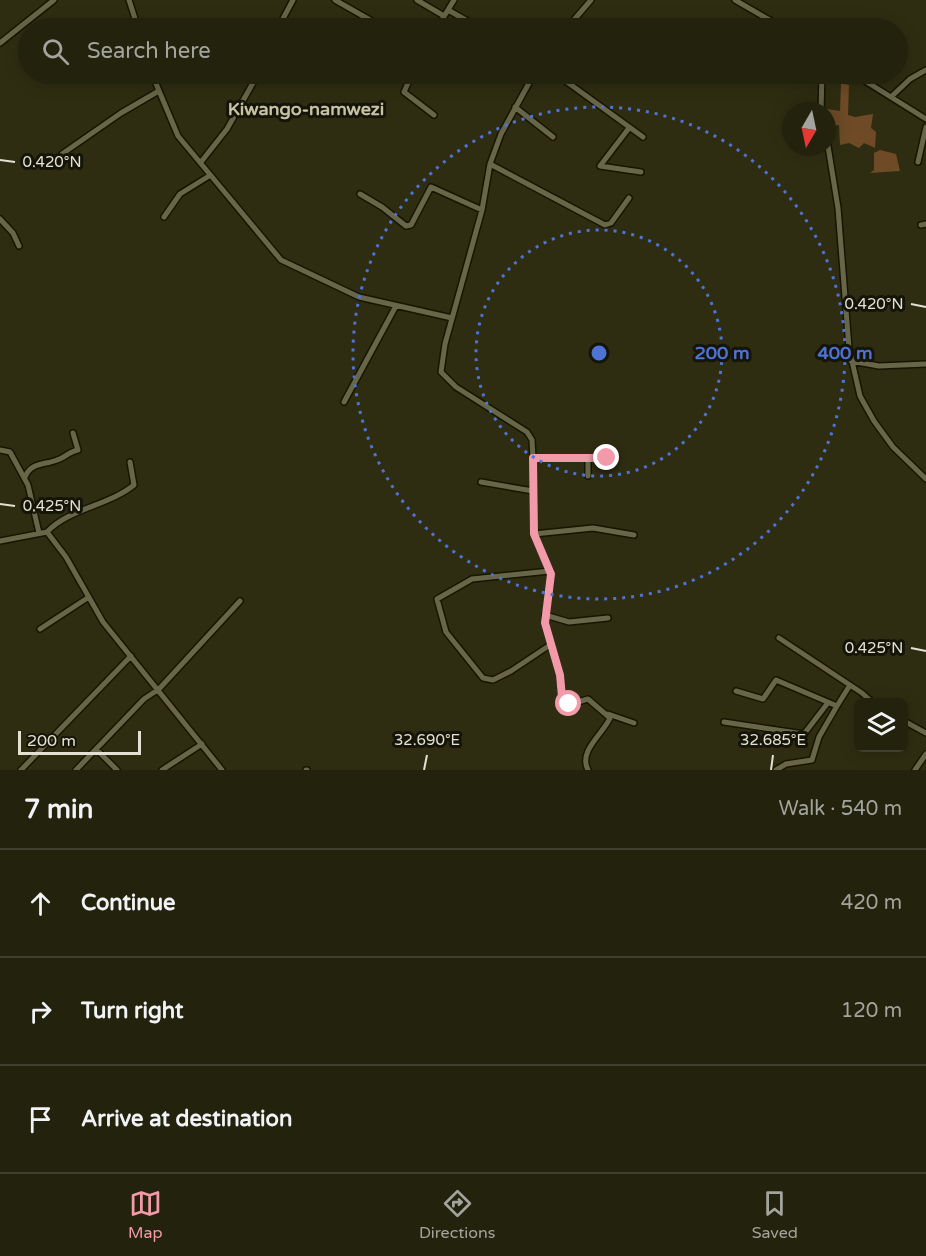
<!DOCTYPE html>
<html lang="en">
<head>
<meta charset="utf-8">
<style>
	:root { --surface:#23220d; --page:#2b2a16; --text:#f1f3f6; --muted:#a3a49d; --line:#403f2e; --accent:#f39aaa }
	body { margin:0; font-family:"Varela Round",sans-serif; background:var(--page); color:var(--text) }
	.controls { position:absolute; right:18px; bottom:18px; display:grid; overflow:hidden; border-radius:9px; box-shadow:0 3px 15px #0003 }
	.controls button { width:54px; height:54px; display:grid; place-items:center; padding:0; border:0; border-bottom:2px solid var(--line); background:var(--surface); color:var(--text); font:30px sans-serif }
	.compass { position:absolute; left:782px; top:102px; width:54px; height:54px; border-radius:50%; background:var(--surface); box-shadow:0 3px 15px #0003; rotate:189deg }
	.scale { position:absolute; left:18px; bottom:15px; width:123px; box-sizing:border-box; padding-left:6px; border:3px solid #e3e2d2; border-top:0; font-size:16px; line-height:21px; white-space:nowrap; color:#e3e2d2; -webkit-text-stroke:4px #151409; paint-order:stroke }
	.stop { position:absolute; width:18px; height:18px; margin:-14px; border:4px solid #f39aaa; border-radius:50%; background:#fff }
	.stop.end { background:#f39aaa; border-color:#fff; box-shadow:0 2px 6px #0008 }
	.list { margin:0; padding:0; list-style:none }
	h2 { display:flex; justify-content:space-between; align-items:center; height:78px; margin:0; padding:0 24px; font-size:26px }
	h2 small { font-size:20px; font-weight:400; color:var(--muted) }
	.list li { display:grid; grid-template-columns:39px 1fr auto; gap:18px; align-items:center; box-sizing:border-box; height:108px; padding:0 24px; border-top:2px solid var(--line) }
	.list b { display:block; font-size:22px; white-space:nowrap }
	.list em { font-size:20px; font-style:normal; color:var(--muted) }
	.icon { flex:none; width:33px; height:33px; fill:none; stroke:currentColor; stroke-width:2; stroke-linecap:round; stroke-linejoin:round }
	.map { position:relative; flex:none; width:926px; height:770px; overflow:hidden }
	.search { position:absolute; background:var(--surface); box-shadow:0 3px 15px #0003; left:18px; right:18px; top:18px; height:66px; display:flex; align-items:center; gap:15px; box-sizing:border-box; padding:0 21px; border-radius:33px; color:var(--muted); font-size:22px }
	.sheet { height:402px; background:var(--surface) }
	nav { display:flex; justify-content:space-around; align-items:center; box-sizing:border-box; height:84px; border-top:2px solid var(--line); background:var(--surface); font-size:16px; color:var(--muted) }
	nav a { display:grid; justify-items:center; gap:3px }
	nav .on { color:var(--accent) }
	.map>svg:first-child { display:block }
	.green { fill:#6e4b26 }
	.lines { fill:none; stroke-linecap:round; stroke-linejoin:round }
	.minor-casing { stroke:#171500; stroke-width:8 }
	.minor { stroke:#686648; stroke-width:5 }
	.route { stroke:#f39aaa; stroke-width:8 }
	.ticks { fill:none; stroke:#e3e2d2; stroke-width:2 }
	.ring { fill:none; stroke:#4e73d6; stroke-width:3; stroke-dasharray:3 6 }
	.labels { text-anchor:middle; stroke-width:6; stroke-linejoin:round; paint-order:stroke }
	.quarter-label { font-size:18px; font-weight:bold; fill:#c5c3a2; stroke:#151409 }
	.ticks-label { font-size:15px; text-anchor:middle; fill:#e3e2d2; stroke:#151409; stroke-width:6; stroke-linejoin:round; paint-order:stroke }
	.centre { fill:#4e73d6; stroke:#151409; stroke-width:3 }
	.ring-label { font-size:18px; text-anchor:middle; font-weight:bold; fill:#4e73d6; stroke:#151409; stroke-width:6; stroke-linejoin:round; paint-order:stroke }
</style>
</head>
<body>
<div class="map">
<svg width="926" height="770" viewBox="0 0 926 770">
	<rect width="100%" height="100%" fill="#2f2d11"/>
	<path class="green" d="M841,83l8,2 -1,30 7,2 18,-3 -2,14 5,4 -1,16 -11,-5 -5,5 -10,-5 -9,2 -1,-20 -11,1 4,-2 -5,-4v-11l13,2z
		M880,150l16,4 4,17 -30,2 4,-3v-17z"/>
	<g class="lines">
		<g class="minor-casing">
			<path id="minor" d="M129,0l9,28
				M335,0l49,28
				M417,0l27,16
				M735,0l48,28
				M448,10l32,18
				M576,19l9,9
				M121,28l14,-7
				M278,28l15,-28
				M437,28l17,-28
				M567,28l24,-28
				M622,28l2,-2
				M0,43l54,-43
				M152,74l26,62 103,124 78,37 93,21
				M412,74l-8,18 30,23
				M534,74l-33,60 -11,30 -8,46 -37,134 -4,28 15,15 71,45 5,8 1,18h74
				M556,74l87,63
				M634,74h4
				M854,74l72,45
				M460,78l2,-4
				M891,97l19,-18 16,-9
				M515,107l38,30
				M821,111l1,-37
				M629,128l-29,38 41,6
				M827,140l11,68 11,140 11,48 14,25 19,26 33,32
				M62,154l59,-41 36,-21
				M201,162l26,-33 31,-55
				M918,162l8,-35
				M490,164l115,61 6,-2 18,-25
				M360,194l22,13 24,19 5,-1 20,-38 51,23
				M164,217l16,-23 29,-18
				M0,219l13,14 6,13
				M921,225l5,-1
				M851,361l28,5 47,-2
				M344,402l52,-96
				M0,450l10,2 18,33 11,48
				M533,458l1,76 17,40 -6,49 15,52 2,22 9,7 17,-5 22,19c-7,16 -32,33 -22,52
				M588,476v-18
				M25,477c6,-15 20,-12 32,-17 7,-2 12,-8 21,-10l-5,-17
				M481,482l52,9
				M47,532c23,-24 61,-26 87,-47l-4,-23
				M534,534l59,-6 41,7
				M0,541l47,-9 19,25 37,65 119,148
				M550,571l-78,8 -35,20 9,33 37,46 10,2 18,-9 39,-26
				M545,615l24,7 39,-4
				M40,629l49,-32
				M779,638l83,55 10,9
				M736,691l27,8 13,-19 61,26 13,-21
				M608,714l26,9
				M904,721l22,12
				M724,722l80,12 23,-30
				M96,749l21,21
				M21,770l110,-114
				M76,770l68,-71 15,-10 81,-88
				M162,770l40,-26
				M306,770h1
				M776,770l10,-6 26,-4 7,-23 18,-31
				M915,770l11,-16"/>
		</g>
		<use href="#minor" class="minor"/>
	</g>
	<g class="lines">
		<path class="route" d="M569,704l-7,-7 -2,-22 -15,-52 6,-49 -17,-40 -1,-76h74"/>
	</g>
	<path class="ticks" d="M0,160l15,2M911,304l15,3M0,504l15,2M911,648l15,3M424,770l3,-15M771,770l2,-15"/>
	<g class="ring">
		<circle cx="599" cy="353" r="123"/>
		<circle cx="599" cy="353" r="246"/>
	</g>
	<g class="labels">
		<g class="quarter-label">
			<text x="306" y="115">Kiwango-namwezi</text>
		</g>
	</g>
	<g class="ticks-label">
		<text x="52" y="167">0.420°N</text>
		<text x="874" y="309">0.420°N</text>
		<text x="52" y="511">0.425°N</text>
		<text x="874" y="653">0.425°N</text>
		<text x="427" y="745">32.690°E</text>
		<text x="773" y="745">32.685°E</text>
	</g>
	<circle cx="599" cy="353" r="9" class="centre"/>
	<g class="ring-label">
		<text x="722" y="359">200 m</text>
		<text x="845" y="359">400 m</text>
	</g>
</svg>
<div class="controls">
<button><svg class="icon" aria-label="layers" viewBox="0 0 24 24"><path d="M12 4l9 5-9 5-9-5zM3 14l9 5 9-5"/></svg></button>
</div>
<svg class="compass" viewBox="-18 -18 36 36"><path d="M0-13l5 13h-10z" fill="#e53935"/><path d="M0 13l5-13h-10z" fill="#a3a49d"/></svg>
<div class="scale">200 m</div>
<div class="stop" style="left:569px;top:704px"></div>
<div class="stop end" style="left:607px;top:458px"></div>
<div class="search"><svg class="icon" aria-label="search" viewBox="0 0 24 24"><circle cx="10" cy="10" r="6"/><path d="M15 15l6 6"/></svg>Search here</div>
</div>
<section class="sheet">
<h2>7 min<small>Walk · 540 m</small></h2>
<ul class="list">
<li><svg class="icon" aria-label="ahead" viewBox="0 0 24 24"><path d="M12 20V5M6 11l6-6 6 6"/></svg><div><b>Continue</b></div><em>420 m</em></li>
<li><svg class="icon" aria-label="right" viewBox="0 0 24 24"><path d="M7 20v-9h11M14 6l5 5-5 5"/></svg><div><b>Turn right</b></div><em>120 m</em></li>
<li><svg class="icon" aria-label="arrive" viewBox="0 0 24 24"><path d="M6 21V4h12l-3 4 3 4H6"/></svg><div><b>Arrive at destination</b></div></li>
</ul>
</section>
<nav>
<a class="on"><svg class="icon" aria-label="map" viewBox="0 0 24 24"><path d="M3 6l6-2 6 2 6-2v14l-6 2-6-2-6 2zM9 4v14M15 6v14"/></svg>Map</a>
<a><svg class="icon" aria-label="directions" viewBox="0 0 24 24"><path d="M12 3l9 9-9 9-9-9zM9 14v-3h6M13 9l2 2-2 2"/></svg>Directions</a>
<a><svg class="icon" aria-label="saved" viewBox="0 0 24 24"><path d="M7 4h10v16l-5-4-5 4z"/></svg>Saved</a>
</nav>
</body>
</html>
